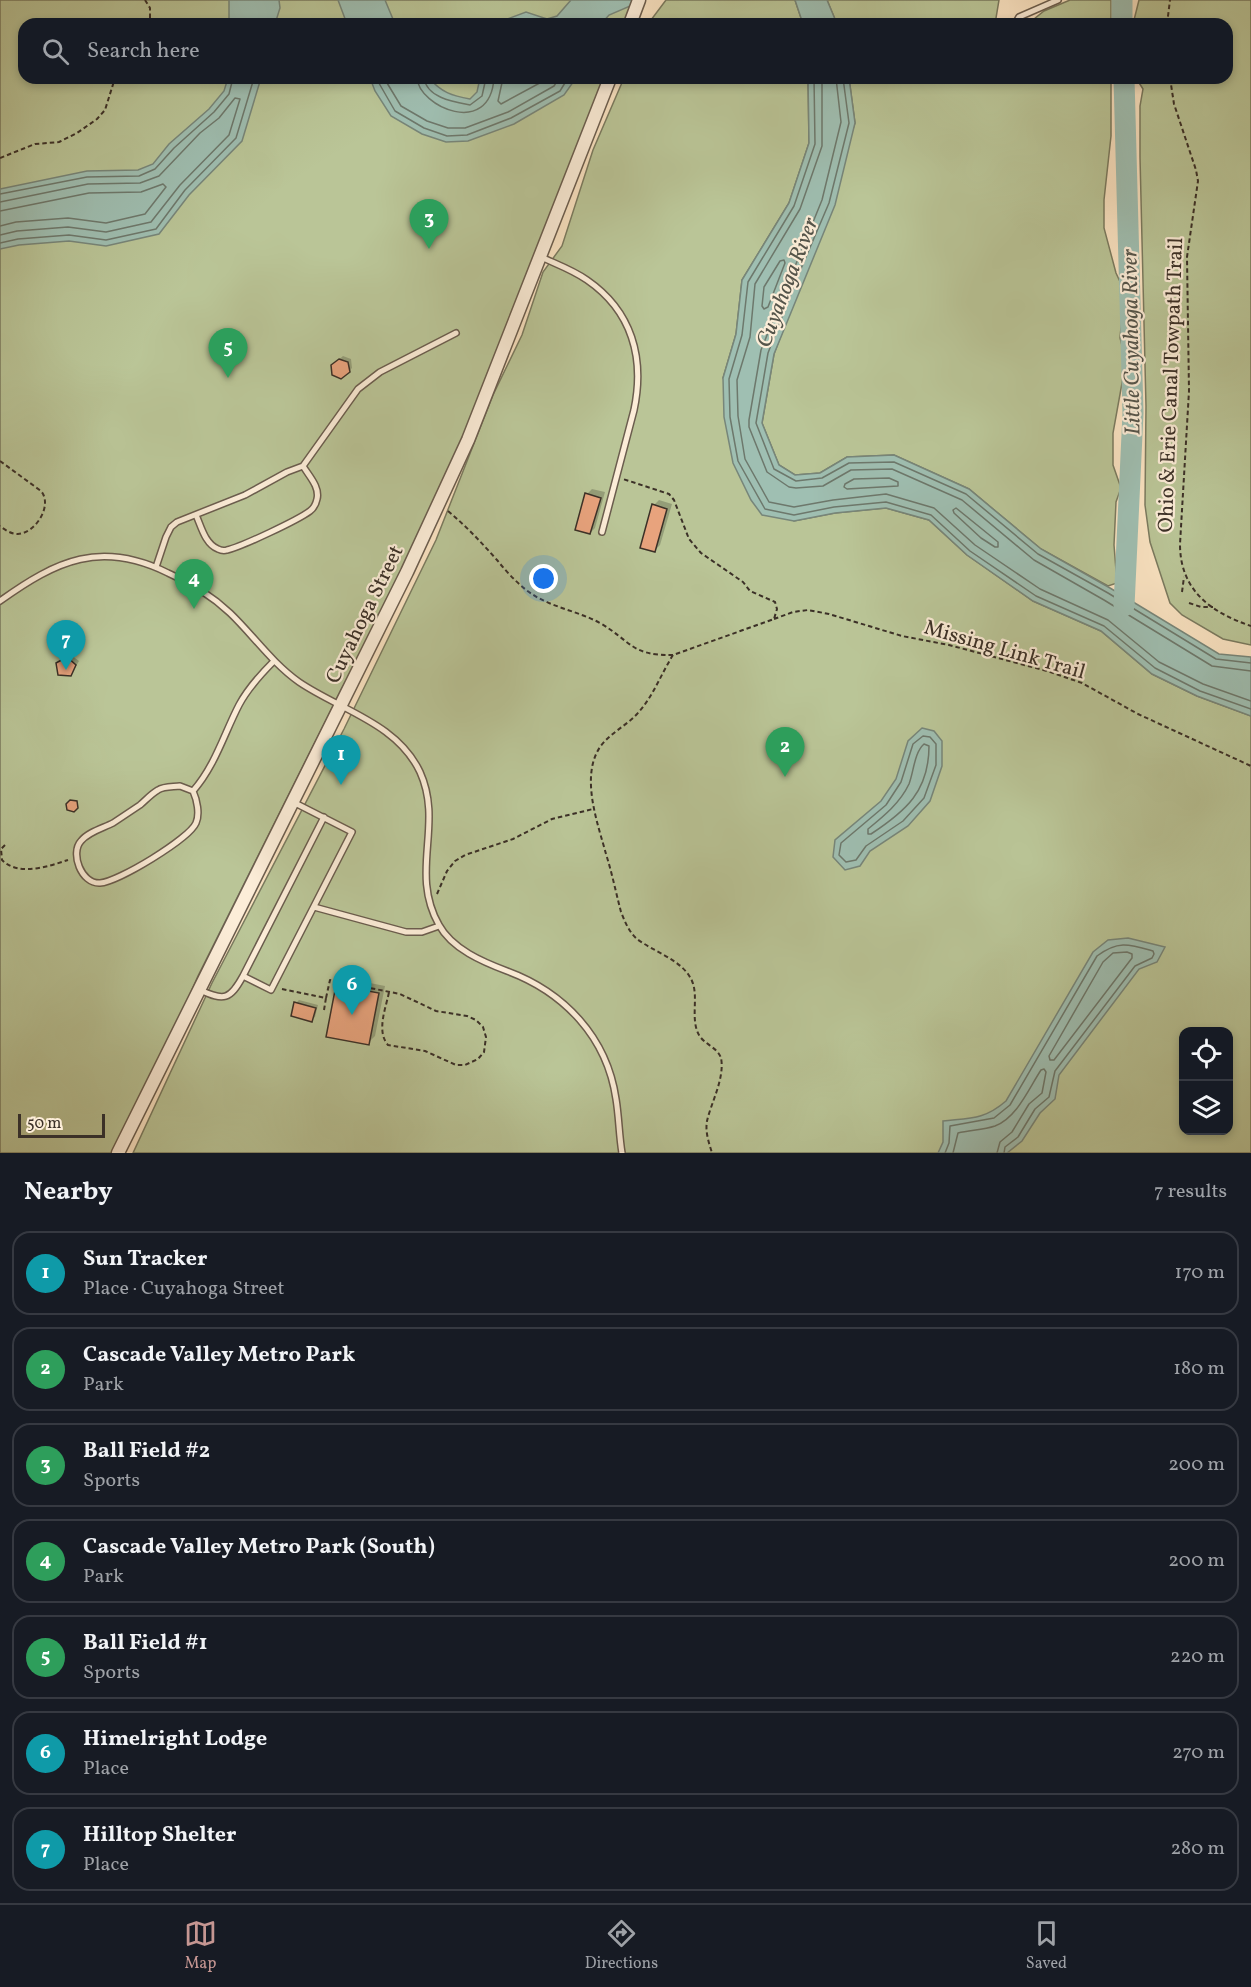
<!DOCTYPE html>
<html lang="en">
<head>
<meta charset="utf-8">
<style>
	:root { --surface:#171b24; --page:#242831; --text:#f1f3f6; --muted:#9ea1a6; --line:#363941; --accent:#c59692 }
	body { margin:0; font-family:Vollkorn,serif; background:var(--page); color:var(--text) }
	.controls { position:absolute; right:18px; bottom:18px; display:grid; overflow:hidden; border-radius:12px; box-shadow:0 3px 9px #0003 }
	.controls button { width:54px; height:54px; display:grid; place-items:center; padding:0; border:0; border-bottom:2px solid var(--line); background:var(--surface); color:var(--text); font:30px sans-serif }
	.scale { position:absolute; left:18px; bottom:15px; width:87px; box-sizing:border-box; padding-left:6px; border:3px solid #3b3027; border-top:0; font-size:16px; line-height:21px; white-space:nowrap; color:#3b3027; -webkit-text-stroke:4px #fcedd8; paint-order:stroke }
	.you { position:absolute; left:544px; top:579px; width:21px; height:21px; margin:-15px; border:4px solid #fff; border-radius:50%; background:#1a73e8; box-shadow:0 0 0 9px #1a73e833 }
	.badge { display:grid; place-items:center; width:39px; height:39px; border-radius:50%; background:var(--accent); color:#fff; font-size:20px; font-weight:700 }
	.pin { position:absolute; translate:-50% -50px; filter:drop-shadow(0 2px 3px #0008) }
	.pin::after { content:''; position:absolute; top:32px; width:21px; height:18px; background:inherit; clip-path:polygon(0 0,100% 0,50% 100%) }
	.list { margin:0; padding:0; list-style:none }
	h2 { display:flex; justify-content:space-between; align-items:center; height:78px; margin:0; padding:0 24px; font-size:26px }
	h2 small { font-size:20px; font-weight:400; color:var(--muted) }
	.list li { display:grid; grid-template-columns:39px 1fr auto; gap:18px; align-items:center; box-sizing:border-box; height:84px; margin:0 12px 12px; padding:0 12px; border:2px solid var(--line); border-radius:18px }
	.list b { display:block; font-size:22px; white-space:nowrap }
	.list p { margin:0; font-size:20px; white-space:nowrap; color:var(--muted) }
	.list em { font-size:20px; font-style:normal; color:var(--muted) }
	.icon { flex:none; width:33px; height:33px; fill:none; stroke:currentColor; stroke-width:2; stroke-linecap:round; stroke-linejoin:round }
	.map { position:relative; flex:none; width:1251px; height:1153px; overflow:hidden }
	.search { position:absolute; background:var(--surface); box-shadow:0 3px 9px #0003; left:18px; right:18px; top:18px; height:66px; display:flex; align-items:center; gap:15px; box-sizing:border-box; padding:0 21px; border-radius:18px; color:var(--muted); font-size:22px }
	.sheet { height:750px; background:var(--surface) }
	nav { display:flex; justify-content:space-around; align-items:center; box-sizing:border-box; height:84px; border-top:2px solid var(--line); background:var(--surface); font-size:16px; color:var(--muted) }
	nav a { display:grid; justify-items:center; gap:3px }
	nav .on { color:var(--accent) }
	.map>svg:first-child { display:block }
	.green { fill:#bac597; stroke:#7a7a5f; stroke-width:1.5; fill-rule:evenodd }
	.water { fill:#9fbfb2; stroke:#77867a; stroke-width:1.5 }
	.shadow { fill:#0003 }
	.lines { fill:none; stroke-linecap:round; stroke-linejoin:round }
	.shore { stroke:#6d786c; stroke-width:1.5 }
	.river { stroke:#9fbfb2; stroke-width:21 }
	.building { fill:#e8a37d; stroke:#3b3027; stroke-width:1.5 }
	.service-casing { stroke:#6b5d4e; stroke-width:8 }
	.tertiary-casing { stroke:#6b5d4e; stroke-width:15 }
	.path { stroke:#3b3027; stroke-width:2; stroke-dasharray:4.5 3; stroke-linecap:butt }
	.service { stroke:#fcedd8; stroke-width:5 }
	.tertiary { stroke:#fcedd8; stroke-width:12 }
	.labels { text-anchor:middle; stroke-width:4.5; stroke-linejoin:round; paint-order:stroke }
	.street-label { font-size:21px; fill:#3b3027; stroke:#fcedd8 }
	.water-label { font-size:22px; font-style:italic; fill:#54544a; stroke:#fcedd8 }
</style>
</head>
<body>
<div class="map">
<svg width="1251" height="1153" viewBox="0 0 1251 1153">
	<rect width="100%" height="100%" fill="#fbe4c3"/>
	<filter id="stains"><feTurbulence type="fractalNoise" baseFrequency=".00333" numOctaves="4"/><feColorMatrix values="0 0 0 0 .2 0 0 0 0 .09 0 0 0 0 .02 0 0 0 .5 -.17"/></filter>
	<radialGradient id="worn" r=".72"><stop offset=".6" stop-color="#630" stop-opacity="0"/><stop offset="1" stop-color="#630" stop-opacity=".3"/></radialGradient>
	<path class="green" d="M0,0h639l-9,24h-606v54h586l-95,244 -145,324 -28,42 -144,288 -59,135 -21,42h-118z
		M666,0h129l8,24h-155z
		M827,0h172l-4,24h-158z
		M1070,0h41v24h-83l16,-13z
		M1139,0h112v645l-28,-6 -41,-24 -12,-12 -20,-61 -5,-37 1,-99 -6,-249v-51l3,-17 -7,-11h91v-54h-94z
		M624,78h184l1,65 -20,60 -47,77 -6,54 -13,44 71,143 41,-8 51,-5 43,12 38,35 66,46 68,30 51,43 45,22 54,20v437h-1118l79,-170 132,-254 92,-189 57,-145 29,-60 21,-63 19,-26 31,-96zM1184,1032h44v98h-44z
		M849,78h262v58l-7,64v28l12,45 6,13 1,21 -3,31 6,23 -13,72v32l8,23 -5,14 -2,43 3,38 -9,3 -67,-37 -72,-60 -75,-34 -47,2 -27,16 -25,2 -16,-10 -17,-42 12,-69 28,-74 53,-157z"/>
	<path class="water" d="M229,0h50l1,8 -5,16h-46z
		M338,0h47l10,24h-48z
		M571,0h73l-35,15 -8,9h-107l32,-12 21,7 10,-3z
		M795,0h32l10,24h-34z
		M228,78h33l-19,63 -53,54 -30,39 -53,12 -37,-5 -50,4 -19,4v-60l87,-18 51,-1 15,-6 16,-20 40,-35 15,-18z
		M370,78h59c12,14 23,18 41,21l7,-7 3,-14h96l-12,17 -50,29 -46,17 -22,1 -24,-8 -31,-18 -16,-25z
		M808,78h41l6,45 -20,82 -61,149 -12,69 17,42 16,10 25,-2 27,-16 47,-2 75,34 72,60 69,39 109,66 32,3v59l-54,-20 -45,-22 -51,-43 -68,-30 -66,-46 -38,-35 -43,-12 -51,5 -41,8 -32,-6 -11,-15 -18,-37 -9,-46 -1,-39 13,-44 6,-54 47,-77 20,-60z
		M922,728l12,3 8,10v25l-12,35 -22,25 -38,25 -10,15 -15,4 -12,-13 2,-17 46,-39 15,-22 12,-38z
		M1128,938l37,9 -8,15 -18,7 -80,106 -4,24 -15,14 -18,28 -15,12h-69l5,-11v-21c27,-3 41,-1 63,-20l87,-149 15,-12z"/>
	<path class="shadow" d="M343,356l8,3 1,9 -3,3 -13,-9z
		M592,489l13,3 -10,36 -5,5 -3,-39z
		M659,500l13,4 -12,41 -5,5 -1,-45z
		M71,655l8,6 -8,14 -14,-11z
		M345,978l40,8 -10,50 -7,7 -31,-57z
		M299,1000l19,5 -3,12 -4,3 -15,-17z"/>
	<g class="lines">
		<path class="shore" d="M376,78l19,33 29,17 23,8 20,-1 44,-17 49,-27 8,-13
			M384,78l17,28 26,15 21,7h17l43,-16 46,-26 5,-8
			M417,78c2,29 73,60 77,0
			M424,78c3,20 30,24 46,27l12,-9 4,-18
			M503,78l-5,23 3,3 48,-26
			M814,78l1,66 -21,62 -46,76 -6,53 -13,44 1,38 8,44 27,48 29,6 40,-8 52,-5 45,13 39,36 66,45 68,30 51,42 45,23 51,18
			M822,78v68l-22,63 -45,75 -5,53 -13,43 1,36 7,43 24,43 25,5 39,-7 53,-6 48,14 41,37 65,44 68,31 51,42 44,22 48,17
			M836,78l5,44 -19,78 -61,150 -12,70v7l18,45 22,15 7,1 27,-2 28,-16 41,-1 70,31 72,60 70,40 108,66 39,5
			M843,78l6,45 -20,80 -32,75 -29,75 -12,70 18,46 22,12 26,-3 27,-15 45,-1 72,32 72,60 70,39 108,66 35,4
			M0,194l87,-17 52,-1 16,-7 19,-21 40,-36 15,-18 4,-16
			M0,202l88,-18 52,-1 19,-7 41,-43 19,-15 16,-20 5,1 -11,36 -49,50 -29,37 -45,10 -38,-5 -51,4 -17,4
			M0,211l89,-18 52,-1 22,-8 3,3 -21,27 -39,9 -38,-5 -52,4 -16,4
			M0,243l18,-4 51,-4 37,5 50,-11 29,-39 51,-52 18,-60
			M784,260l1,3 -17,44 -4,2 -2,-3 2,-19 16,-26z
			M889,478l9,4v4l-51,3 -3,-2 1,-3 9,-5z
			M956,508l42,34v5h-3l-14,-9 -27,-25 -1,-3z
			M923,736l7,1 6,7v21l-12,33 -21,23 -37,25 -10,14 -10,2 -7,-7 2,-12 45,-38 15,-23 12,-38z
			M924,744l5,2c0,45 -23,65 -58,88h-3v-5c16,-13 32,-26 41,-45 5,-13 5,-31 15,-40z
			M1127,952l5,2v4l-78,102h-4l-1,-4 54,-94 10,-9z
			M945,1153l4,-10 1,-17 44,-8 16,-13 87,-149c21,-16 32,-12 56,-5l1,3 -2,4 -17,8 -80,105 -6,26 -14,12 -17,28 -13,10 -1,6
			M953,1153l5,-20c12,-3 25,-3 37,-7 22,-8 34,-38 46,-56l3,-1 2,3 -4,21 -13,11 -17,28 -12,10 -3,11"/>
		<path class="river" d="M1122,0v24
			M1124,78l9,335 -9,193"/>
	</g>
	<path class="building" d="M339,359l9,3 2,10 -9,7 -9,-4 -1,-10z
		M585,493l16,5 -11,36 -15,-4z
		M652,504l15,5 -12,43 -15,-4z
		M67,657l9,8 -5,11 -13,-1 -2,-12z
		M70,800l7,1 1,7 -4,4 -7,-2 -1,-6z
		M336,985l43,8 -10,52 -43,-8z
		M294,1002l22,6 -4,14 -21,-6z"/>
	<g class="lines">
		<g class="service-casing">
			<path id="service" d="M1015,24l4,-7 39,-17
				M541,257c15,7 32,13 46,23 45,31 58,78 47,130l-32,122
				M196,515c5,11 9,29 22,34 2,1 6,2 9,1 14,-3 71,-30 83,-39 4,-3 6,-7 7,-12 3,-12 -8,-23 -14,-33
				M156,567l10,-30 5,-10 6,-5 68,-27 42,-23 16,-6 55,-77 22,-17 76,-39
				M0,601c57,-41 101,-61 168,-28 23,10 44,23 62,40 23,22 42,50 69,69 41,28 98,41 121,90 24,53 -11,100 19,153 13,24 44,37 68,46 57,21 100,66 109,128 3,18 3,36 6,54
				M180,786l13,5c4,9 7,23 3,32 -7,16 -78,59 -96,60 -19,1 -30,-30 -19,-42 7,-9 22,-13 32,-18 9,-6 18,-12 27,-18 6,-5 11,-11 18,-15 6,-4 15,-3 22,-4z
				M193,791c22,-25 31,-57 46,-86 9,-17 22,-31 35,-44
				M293,802l59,30 -81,158 -28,-14 81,-159
				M314,907l92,25h16l17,-6
				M200,990c24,11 30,10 43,-14"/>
		</g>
		<g class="tertiary-casing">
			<path id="tertiary" d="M630,24l9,-24
				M118,1153l289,-581 61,-132 142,-362"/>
		</g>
		<path class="path" d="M145,0l5,8v16
			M1167,24l3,-24
			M1170,78l4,26 22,66 2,11 -11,76 2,134 -9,153c0,46 30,68 71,82
			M0,158l35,-14 24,-2 18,-9 20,-14 8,-9 10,-32
			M0,461l41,30c12,14 -5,42 -23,43 -7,0 -13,-4 -18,-8
			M448,511c18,15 33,31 49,49 8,10 18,21 28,29 22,18 51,21 75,34 31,18 31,33 73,32l101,-36 3,-10 -2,-7 -25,-11 -7,-9 -42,-29 -12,-14 -15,-39 -5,-6 -46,-15
			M1182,592l2,-15
			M1189,603l12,4h12
			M774,619l19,-7 15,-2 21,4 73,22 47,9 98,26 35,12 56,31 113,52
			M673,655c-12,19 -20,42 -36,59 -11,12 -27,19 -37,33 -20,30 -2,77 6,107 6,19 10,39 15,58 4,10 8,20 16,27 17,13 46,21 55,42 7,16 -2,38 7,54 5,9 19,13 22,23 4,20 -10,45 -14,63 -2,11 2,22 5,32
			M5,845l-4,4 1,11c17,17 47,6 66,0
			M437,894l10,-23 8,-10 10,-6 48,-16 39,-20 41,-10
			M282,989l44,9 4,-18 70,14 36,17 31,5 9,4 7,7 3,10 -2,15 -6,7 -13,6h-9l-31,-14 -37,-6c-12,-14 -2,-37 1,-53
			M324,1010l2,-12"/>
		<use href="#service" class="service"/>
		<use href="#tertiary" class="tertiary"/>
	</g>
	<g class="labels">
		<g class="street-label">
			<text transform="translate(1170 385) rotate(-88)" y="7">Ohio &amp; Erie Canal Towpath Trail</text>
			<text transform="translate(364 614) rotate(-64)" y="7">Cuyahoga Street</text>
			<text transform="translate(1005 649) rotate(16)" y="7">Missing Link Trail</text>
		</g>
		<g class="water-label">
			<text transform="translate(786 282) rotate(-69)" y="8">Cuyahoga River</text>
			<text transform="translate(1130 342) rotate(-91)" y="8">Little Cuyahoga River</text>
		</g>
	</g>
	<rect width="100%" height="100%" filter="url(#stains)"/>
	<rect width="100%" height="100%" fill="url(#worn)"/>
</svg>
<div class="controls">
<button><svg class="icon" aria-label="locate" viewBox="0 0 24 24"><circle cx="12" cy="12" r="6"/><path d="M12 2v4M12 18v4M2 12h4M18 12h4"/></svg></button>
<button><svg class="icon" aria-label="layers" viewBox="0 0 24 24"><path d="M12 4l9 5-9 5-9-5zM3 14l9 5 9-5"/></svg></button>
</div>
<div class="scale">50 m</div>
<div class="you"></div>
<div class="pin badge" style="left:341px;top:785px;background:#0f9aa8">1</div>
<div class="pin badge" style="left:785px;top:777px;background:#2e9e5b">2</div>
<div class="pin badge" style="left:429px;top:249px;background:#2e9e5b">3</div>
<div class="pin badge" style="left:194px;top:609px;background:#2e9e5b">4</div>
<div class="pin badge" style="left:228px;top:378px;background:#2e9e5b">5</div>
<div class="pin badge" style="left:352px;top:1015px;background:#0f9aa8">6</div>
<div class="pin badge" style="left:66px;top:670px;background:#0f9aa8">7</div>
<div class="search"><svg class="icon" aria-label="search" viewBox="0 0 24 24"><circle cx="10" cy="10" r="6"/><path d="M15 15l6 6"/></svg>Search here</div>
</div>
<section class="sheet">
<h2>Nearby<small>7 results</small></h2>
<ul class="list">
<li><span class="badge" style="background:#0f9aa8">1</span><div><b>Sun Tracker</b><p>Place · Cuyahoga Street</p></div><em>170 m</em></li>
<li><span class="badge" style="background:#2e9e5b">2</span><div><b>Cascade Valley Metro Park</b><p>Park</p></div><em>180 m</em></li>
<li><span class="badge" style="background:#2e9e5b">3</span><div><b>Ball Field #2</b><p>Sports</p></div><em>200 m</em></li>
<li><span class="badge" style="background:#2e9e5b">4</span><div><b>Cascade Valley Metro Park (South)</b><p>Park</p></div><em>200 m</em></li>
<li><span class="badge" style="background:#2e9e5b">5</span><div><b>Ball Field #1</b><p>Sports</p></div><em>220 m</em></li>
<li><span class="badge" style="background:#0f9aa8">6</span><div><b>Himelright Lodge</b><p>Place</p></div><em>270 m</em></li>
<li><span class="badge" style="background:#0f9aa8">7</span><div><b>Hilltop Shelter</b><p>Place</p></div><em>280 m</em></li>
</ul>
</section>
<nav>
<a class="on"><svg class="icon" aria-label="map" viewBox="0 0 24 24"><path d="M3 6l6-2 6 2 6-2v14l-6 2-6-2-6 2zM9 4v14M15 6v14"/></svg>Map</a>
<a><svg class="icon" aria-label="directions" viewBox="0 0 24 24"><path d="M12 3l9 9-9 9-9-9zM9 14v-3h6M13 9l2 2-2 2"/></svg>Directions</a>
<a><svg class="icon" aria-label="saved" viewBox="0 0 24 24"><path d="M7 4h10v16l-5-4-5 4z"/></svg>Saved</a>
</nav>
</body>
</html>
